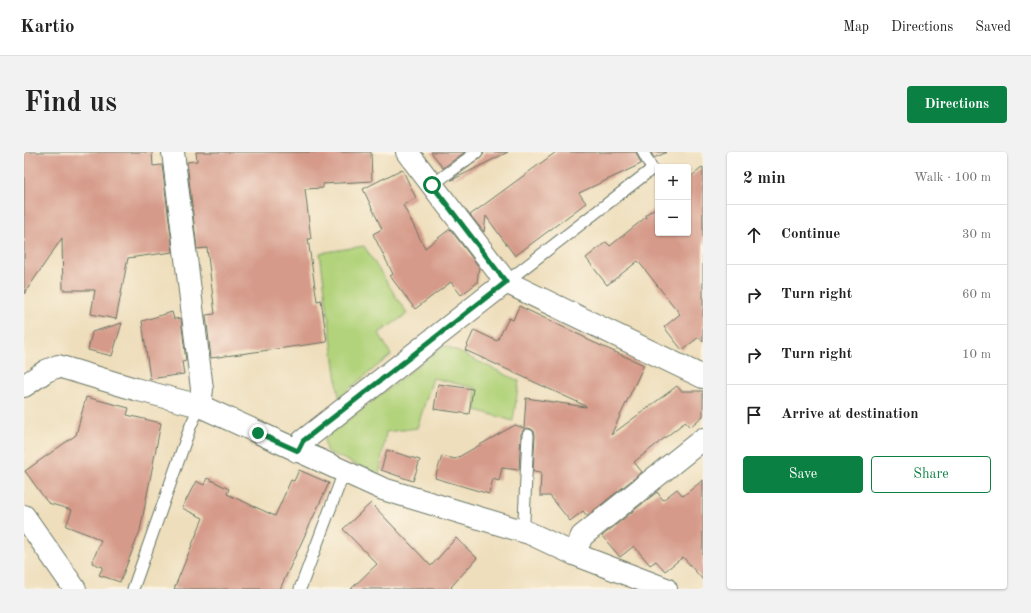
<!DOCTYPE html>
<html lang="en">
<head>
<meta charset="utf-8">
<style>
	:root { --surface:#fff; --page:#f2f2f2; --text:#222; --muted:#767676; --line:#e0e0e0; --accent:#0b8043 }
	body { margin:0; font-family:"Old Standard TT",serif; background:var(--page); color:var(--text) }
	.controls { position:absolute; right:12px; top:12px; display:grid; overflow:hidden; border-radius:4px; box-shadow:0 1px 3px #0004 }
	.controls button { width:36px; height:36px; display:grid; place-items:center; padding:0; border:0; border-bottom:1px solid var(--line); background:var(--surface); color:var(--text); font:20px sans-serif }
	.stop { position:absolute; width:12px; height:12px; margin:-9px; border:3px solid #0b8043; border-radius:50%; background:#fff }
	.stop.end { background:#0b8043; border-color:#fff; box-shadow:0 1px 4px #0008 }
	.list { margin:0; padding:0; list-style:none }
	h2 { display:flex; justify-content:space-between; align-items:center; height:52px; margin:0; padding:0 16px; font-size:17px }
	h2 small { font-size:13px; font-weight:400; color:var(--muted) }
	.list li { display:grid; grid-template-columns:26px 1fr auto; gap:12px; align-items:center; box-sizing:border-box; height:60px; padding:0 16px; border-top:1px solid var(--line) }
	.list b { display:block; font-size:15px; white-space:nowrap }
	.list em { font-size:13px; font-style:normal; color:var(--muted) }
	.actions { display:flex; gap:8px; padding:12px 16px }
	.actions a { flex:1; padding:9px 0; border:1px solid var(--accent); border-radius:4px; text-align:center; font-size:14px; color:var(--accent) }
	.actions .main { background:var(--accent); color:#fff }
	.icon { flex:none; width:22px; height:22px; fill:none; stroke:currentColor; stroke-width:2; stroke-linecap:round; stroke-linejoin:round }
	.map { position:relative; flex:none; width:679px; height:437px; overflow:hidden; border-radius:4px }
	header { display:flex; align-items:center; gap:24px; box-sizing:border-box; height:56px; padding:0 20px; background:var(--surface); border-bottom:1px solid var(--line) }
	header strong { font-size:19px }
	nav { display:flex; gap:22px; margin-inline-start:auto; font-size:14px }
	.intro { display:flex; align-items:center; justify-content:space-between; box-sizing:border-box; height:96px; padding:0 24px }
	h1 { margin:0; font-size:28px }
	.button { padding:10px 18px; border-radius:4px; background:var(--accent); color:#fff; font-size:14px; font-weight:700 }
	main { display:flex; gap:24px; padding:0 24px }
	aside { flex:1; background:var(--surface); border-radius:4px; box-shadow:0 1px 3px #0004 }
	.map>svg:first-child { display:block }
	.green { fill:#b2d37b; stroke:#688858 }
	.building { fill:#d59a89 }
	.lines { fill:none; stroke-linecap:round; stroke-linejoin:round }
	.lane-casing { stroke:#677564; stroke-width:13 }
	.street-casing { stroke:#677564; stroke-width:24 }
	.secondary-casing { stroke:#677564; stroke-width:24 }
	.lane { stroke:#fff; stroke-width:11 }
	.street { stroke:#fff; stroke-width:22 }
	.secondary { stroke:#fff; stroke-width:22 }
	.route { stroke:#0b8043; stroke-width:5 }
</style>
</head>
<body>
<header>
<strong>Kartio</strong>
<nav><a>Map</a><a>Directions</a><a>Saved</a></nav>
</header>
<div class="intro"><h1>Find us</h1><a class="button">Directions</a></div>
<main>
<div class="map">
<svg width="679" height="437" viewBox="0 0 679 437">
	<rect width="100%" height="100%" fill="#fcf5e5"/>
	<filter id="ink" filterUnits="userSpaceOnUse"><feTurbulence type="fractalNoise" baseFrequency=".025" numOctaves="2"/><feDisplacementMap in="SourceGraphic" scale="8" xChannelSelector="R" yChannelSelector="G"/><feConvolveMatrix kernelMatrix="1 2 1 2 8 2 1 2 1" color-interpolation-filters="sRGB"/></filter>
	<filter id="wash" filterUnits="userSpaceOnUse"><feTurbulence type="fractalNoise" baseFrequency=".012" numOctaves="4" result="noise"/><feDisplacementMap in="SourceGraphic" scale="16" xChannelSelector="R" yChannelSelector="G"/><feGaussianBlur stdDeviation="0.9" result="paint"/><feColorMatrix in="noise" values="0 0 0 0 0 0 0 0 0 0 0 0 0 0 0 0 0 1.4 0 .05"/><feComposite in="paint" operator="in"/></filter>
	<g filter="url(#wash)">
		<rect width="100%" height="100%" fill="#eedebc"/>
		<path class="green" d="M340,94l43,68 -28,19 12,22 -52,42 -19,-144z
			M420,193l75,36 -6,40 -37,-11 -1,-22 -42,-10 -16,50 -31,4 -7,43 -53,-24 -2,-12z"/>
		<g id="blocks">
			<path class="building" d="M0,0h128l1,14 9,-1 11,87 -45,6 -12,61 -25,-5 4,-24h-32l-1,-52 -38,56z
				M172,0h175l1,29 -49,3v4l-18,1 6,50h-3l9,62 4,-1 6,42 -116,16 -5,-43 9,-1 -8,-66 -10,1 -10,-87 10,-1z
				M407,0h34l-22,16z
				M460,0h24l-56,28h-1l30,-22 2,-3z
				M532,0h80l5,12 -62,29 7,10 -71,53 -29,-40 -2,16 -14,-17z
				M627,0h16l-13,6z
				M679,15v175l-4,-5 -17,13 -18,-23 16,-13 -42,-53 -31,24 -21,-27 20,-16 4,4 36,-29 -1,-2 13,-9v27h30v-54z
				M378,17l14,29 -13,7 22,43 25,-19 29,38 -2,16 -16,12 -10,-13 -36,27 -25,-33 3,-2 -20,-40 9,-5 -19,-40z
				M495,154l67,32v1l58,26 -33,70 66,-49 4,5h22v25l-13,11 -5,-5 -51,40 8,10 -55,44 -4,-5 -13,10 -20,-25h-10l1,-24 -8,-1 2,-36 -1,-4 -3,-2 -3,-1 -4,1 -2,3 -1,2 -2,36 -17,-2 -3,13 -6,-2 -4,15 -54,-16 7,-22 13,3 60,-34 9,3 2,-30 60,9v-1l-121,-56 9,-20 23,11 12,-23 4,2z
				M148,160l2,7 7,-1 5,43 -4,1 2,12 -34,5 -8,-58z
				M98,171l-10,33 -24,-6 4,-18z
				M414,232l35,5 -4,25 -35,-5z
				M62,245l43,11 -2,7 34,8 -21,108 -20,51 -21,-7 4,-8 -11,-4 9,-23 -6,-2v-1l-29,-11 6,-16 -24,-7 -23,-32 51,-36z
				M363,298l33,10 -7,21 -32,-11z
				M275,318l30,13 -49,106h-106l29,-71 -21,-10 14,-27 8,4 3,-7 22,11 -2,5 48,22 16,-36 3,1z
				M679,328v100l-20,-23 -18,14 -9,-10 -6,4 -16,-19 -14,11 -18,-21 55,-44 6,8 14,-11 6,7z
				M347,351l60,63 25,-28 21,20 -26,29 2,2h-102l26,-25 -34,-35z"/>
		</g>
	</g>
	<g filter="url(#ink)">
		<use href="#blocks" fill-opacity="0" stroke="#677564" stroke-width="1"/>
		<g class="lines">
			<g class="lane-casing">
				<path id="lane" d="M408,33l45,-33
					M482,130l146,-113 -9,-17
					M495,379l5,-11 4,-85
					M109,437l58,-164 9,-19
					M276,437l44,-117"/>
			</g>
			<g class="street-casing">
				<path id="street" d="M149,0l29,237 -2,17
					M482,130l197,95
					M0,234l22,-15 12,-5 77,23 65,17 183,83 146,44 45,21 92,35
					M273,299l6,-10 203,-159 -99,-130
					M550,402l8,-18 121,-97"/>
			</g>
			<g class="secondary-casing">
				<path id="secondary" d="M0,364l51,73"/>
			</g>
			<use href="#lane" class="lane"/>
			<use href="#street" class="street"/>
			<use href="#secondary" class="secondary"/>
		</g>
	</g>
	<g class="lines" filter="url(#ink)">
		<path class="route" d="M234,281l40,18 5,-10 203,-159 -74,-97"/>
	</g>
</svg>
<div class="controls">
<button>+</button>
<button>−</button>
</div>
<div class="stop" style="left:408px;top:33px"></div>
<div class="stop end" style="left:234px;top:281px"></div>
</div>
<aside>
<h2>2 min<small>Walk · 100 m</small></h2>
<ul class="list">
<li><svg class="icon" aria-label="ahead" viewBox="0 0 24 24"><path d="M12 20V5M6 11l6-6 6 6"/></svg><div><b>Continue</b></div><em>30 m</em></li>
<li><svg class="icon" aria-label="right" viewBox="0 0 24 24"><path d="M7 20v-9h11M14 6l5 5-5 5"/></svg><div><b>Turn right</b></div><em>60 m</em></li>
<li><svg class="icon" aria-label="right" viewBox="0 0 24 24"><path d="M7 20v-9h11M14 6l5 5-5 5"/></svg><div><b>Turn right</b></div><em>10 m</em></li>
<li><svg class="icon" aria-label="arrive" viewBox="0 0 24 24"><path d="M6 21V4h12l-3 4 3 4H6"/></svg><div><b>Arrive at destination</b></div></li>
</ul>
<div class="actions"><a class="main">Save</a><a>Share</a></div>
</aside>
</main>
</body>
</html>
